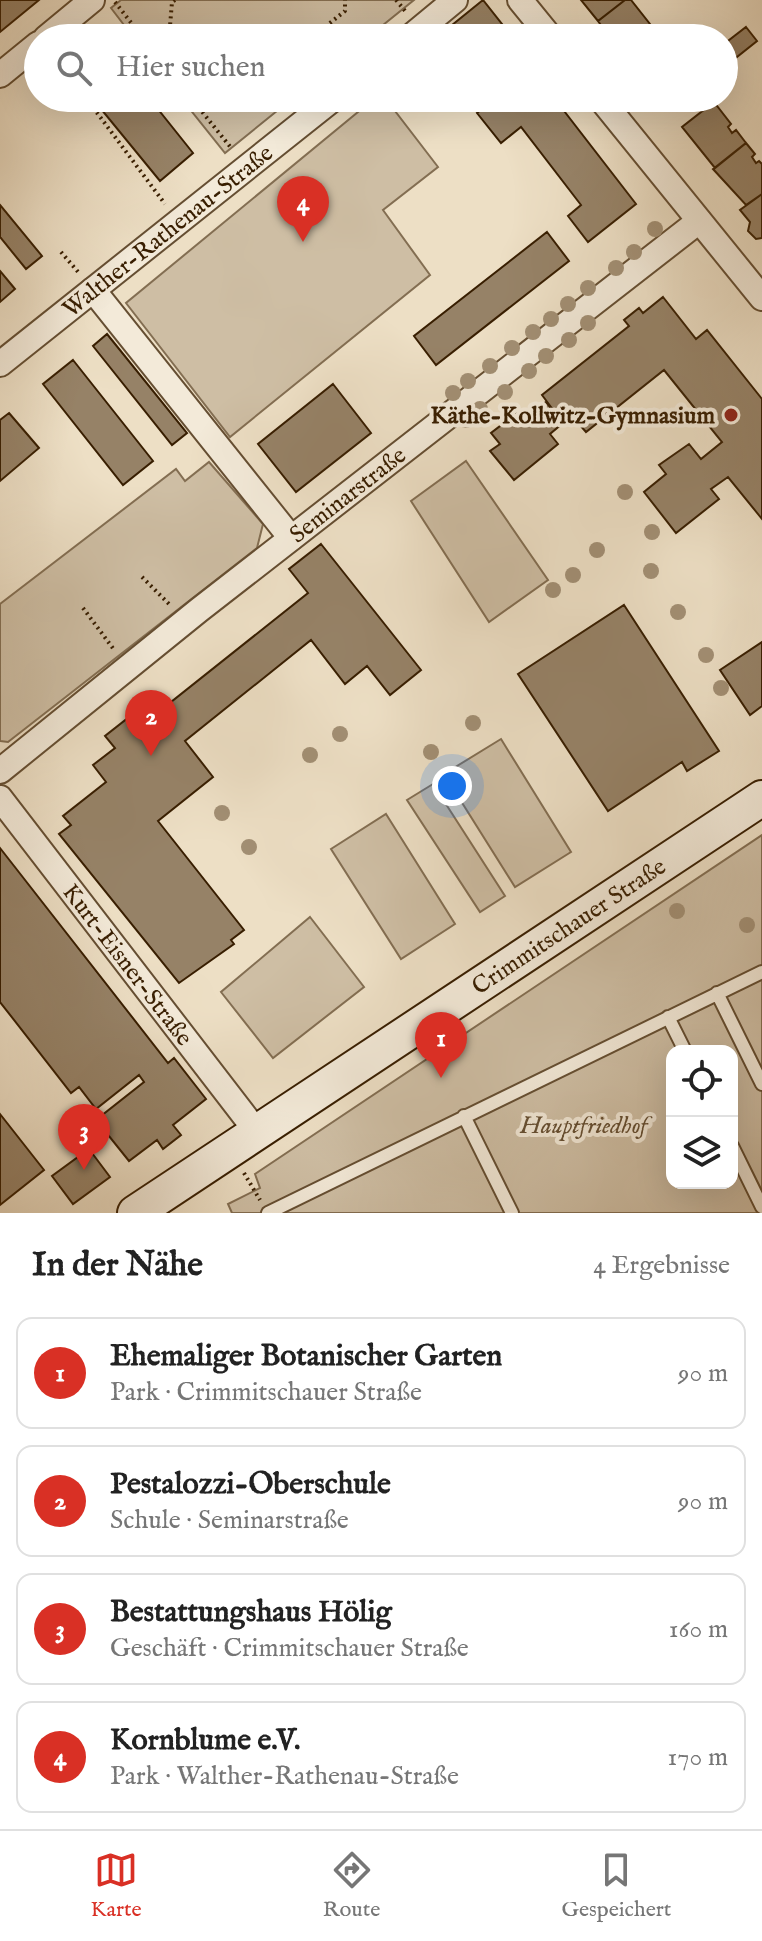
<!DOCTYPE html>
<html lang="de">
<head>
<meta charset="utf-8">
<style>
	:root { --surface:#fff; --page:#f6f6f6; --text:#222; --muted:#767676; --line:#e0e0e0; --accent:#d93025 }
	body { margin:0; font-family:"IM FELL English",serif; background:var(--page); color:var(--text) }
	.controls { position:absolute; right:24px; bottom:24px; display:grid; overflow:hidden; border-radius:16px; box-shadow:0 8px 32px #0002 }
	.controls button { width:72px; height:72px; display:grid; place-items:center; padding:0; border:0; border-bottom:2px solid var(--line); background:var(--surface); color:var(--text); font:40px sans-serif }
	.you { position:absolute; left:452px; top:786px; width:28px; height:28px; margin:-20px; border:6px solid #fff; border-radius:50%; background:#1a73e8; box-shadow:0 0 0 12px #1a73e833 }
	.badge { display:grid; place-items:center; width:52px; height:52px; border-radius:50%; background:var(--accent); color:#fff; font-size:26px; font-weight:700 }
	.pin { position:absolute; translate:-50% -66px; filter:drop-shadow(0 2px 4px #0008) }
	.pin::after { content:''; position:absolute; top:42px; width:28px; height:24px; background:inherit; clip-path:polygon(0 0,100% 0,50% 100%) }
	.list { margin:0; padding:0; list-style:none }
	h2 { display:flex; justify-content:space-between; align-items:center; height:104px; margin:0; padding:0 32px; font-size:34px }
	h2 small { font-size:26px; font-weight:400; color:var(--muted) }
	.list li { display:grid; grid-template-columns:52px 1fr auto; gap:24px; align-items:center; box-sizing:border-box; height:112px; margin:0 16px 16px; padding:0 16px; border:2px solid var(--line); border-radius:16px }
	.list b { display:block; font-size:30px; white-space:nowrap }
	.list p { margin:0; font-size:26px; white-space:nowrap; color:var(--muted) }
	.list em { font-size:26px; font-style:normal; color:var(--muted) }
	.icon { flex:none; width:44px; height:44px; fill:none; stroke:currentColor; stroke-width:2; stroke-linecap:round; stroke-linejoin:round }
	.map { position:relative; flex:none; width:762px; height:1213px; overflow:hidden }
	.search { position:absolute; background:var(--surface); box-shadow:0 8px 32px #0002; left:24px; right:24px; top:24px; height:88px; display:flex; align-items:center; gap:20px; box-sizing:border-box; padding:0 28px; border-radius:44px; color:var(--muted); font-size:30px }
	.sheet { height:616px; background:var(--surface) }
	nav { display:flex; justify-content:space-around; align-items:center; box-sizing:border-box; height:112px; border-top:2px solid var(--line); background:var(--surface); font-size:22px; color:var(--muted) }
	nav a { display:grid; justify-items:center; gap:4px }
	nav .on { color:var(--accent) }
	.map>svg:first-child { display:block }
	.green { fill:#cebea4; stroke:#836e52; stroke-width:2; fill-rule:evenodd }
	.building { fill:#968267; stroke:#381e01; stroke-width:2 }
	.lines { fill:none; stroke-linecap:round; stroke-linejoin:round }
	.lane-casing { stroke:#654e32; stroke-width:16 }
	.street-casing { stroke:#654e32; stroke-width:28 }
	.secondary-casing { stroke:#381e01; stroke-width:38 }
	.path { stroke:#381e01; stroke-width:4; stroke-dasharray:2 4; stroke-linecap:butt }
	.lane { stroke:#f3ead9; stroke-width:12 }
	.street { stroke:#f3ead9; stroke-width:24 }
	.secondary { stroke:#f3ead9; stroke-width:34 }
	.tree { fill:#a28f74 }
	.poi-dot { fill:#8f2418; stroke:#f3ead9; stroke-width:3 }
	.labels { text-anchor:middle; stroke-width:8; stroke-linejoin:round; paint-order:stroke }
	.street-label { font-size:24px; fill:#381e01; stroke:#f3ead9 }
	.poi-label { font-size:24px; font-weight:bold; fill:#381e01; stroke:#f3ead9; text-anchor:end }
	.park-label { font-size:24px; font-style:italic; fill:#654e32; stroke:#f3ead9 }
</style>
</head>
<body>
<div class="map">
<svg width="762" height="1213" viewBox="0 0 762 1213">
	<rect width="100%" height="100%" fill="#eddfc5"/>
	<filter id="stains"><feTurbulence type="fractalNoise" baseFrequency=".0025" numOctaves="4"/><feColorMatrix values="0 0 0 0 .2 0 0 0 0 .09 0 0 0 0 .02 0 0 0 .5 -.17"/></filter>
	<radialGradient id="worn" r=".72"><stop offset=".6" stop-color="#630" stop-opacity="0"/><stop offset="1" stop-color="#630" stop-opacity=".3"/></radialGradient>
	<path class="green" d="M121,0h293l-47,38h-233l-23,-30z
		M181,98h112l-68,55z
		M375,98h10l53,69 -55,43 47,65 -200,162 -104,-134z
		M466,461l82,119 -59,42 -78,-121z
		M209,462l54,62 -6,24 -249,194 -8,-1v-137l176,-135 9,12z
		M501,739l70,113 -56,35 -71,-113z
		M433,784l72,112 -25,16 -73,-112z
		M386,814l69,110 -54,35 -70,-110z
		M762,835v378h-530l-4,-9 32,-16 -5,-14zM672,1051h60v132h-60z
		M310,917l54,70 -91,71 -52,-66z"/>
	<path class="building" d="M0,0h39l-39,32z
		M483,0l30,38h-77z
		M581,0h44l-27,21z
		M625,0h6l30,38h-54l1,-3 -10,-14z
		M746,27l11,14 -30,24 9,11 -12,10v-42z
		M92,98h57l44,55 -33,28z
		M496,98h58l82,106 -48,38 -20,-26 13,-11 -60,-78 -20,16 -24,-30z
		M714,102l17,22 -3,3 4,6 4,-3 10,13 -31,25 -33,-41z
		M746,143l9,11 -3,3 4,6 3,-2 3,3v30l-16,11 -33,-36z
		M762,194v44l-6,1 -8,-8 2,-9 -10,-12z
		M0,205l42,51 -16,13 -26,-32z
		M547,232l22,29 -133,104 -22,-29z
		M0,271l15,18 -15,13z
		M663,297l33,42 11,-9 55,69v120l-34,-42 -17,12 8,10 -43,34 -32,-41 22,-18 -7,-9 30,-21 12,15 21,-17 -58,-72 -78,62 -13,-15 -10,6 -21,-28 87,-69 -5,-6 15,-12 4,5z
		M107,334l80,99 -15,12 -79,-99z
		M73,360l80,101 -30,24 -80,-101z
		M333,384l38,49 -75,59 -38,-48z
		M546,402l17,21 -13,11 8,10 -44,36 -24,-29 10,-7 -9,-11 26,-20 6,7z
		M9,413l30,35 -39,33v-61z
		M321,544l100,126 -31,25 -23,-29 -22,18 -34,-44 -126,101 28,36 -55,44 86,109 -13,10 3,4 -55,39 -120,-149 12,-9 -8,-9 43,-34 -13,-17 22,-17 -10,-12 28,-22 9,11 166,-132 -19,-24z
		M624,605l95,146 -32,20 -5,-9 -74,49 -90,-137z
		M762,642v64l-12,9 -30,-45z
		M0,848l168,215 6,-5 32,41 -33,26 8,10 -18,14 -6,-9 -28,21 -33,-41 48,-38 -5,-7 -43,34 -17,-22 -8,6 -71,-91z
		M0,1114l44,56 -44,35z
		M89,1149l21,28 -37,27 -21,-28z"/>
	<g class="lines">
		<g class="lane-casing">
			<path id="lane" d="M717,993l45,91
				M668,1017l17,34
				M464,1116l48,97
				M732,1146l30,61
				M268,1213l494,-241"/>
		</g>
		<g class="street-casing">
			<g id="street">
				<path d="M520,0l31,38"/>
				<path d="M46,38l46,-38"/>
				<path d="M409,38l46,-38"/>
				<path d="M0,75l38,-31"/>
				<path d="M600,98l162,200"/>
				<path d="M93,290l198,248"/>
				<path id="s1" d="M0,364l334,-266"/>
				<path id="s2" d="M0,771l199,-161 500,-389"/>
				<path id="s3" d="M0,798l257,334"/>
			</g>
		</g>
		<g class="secondary-casing">
			<g id="secondary">
				<path id="s4" d="M135,1213l627,-415"/>
			</g>
		</g>
		<path class="path" d="M175,0l-3,2 -2,24 9,12
			M396,0l10,12
			M115,2l28,36
			M311,38l34,-27v-11
			M86,98l79,106
			M191,98l41,51
			M61,252l18,21
			M142,577l27,27
			M83,608l32,43
			M244,1173l16,27"/>
		<use href="#lane" class="lane"/>
		<use href="#street" class="street"/>
		<use href="#secondary" class="secondary"/>
	</g>
	<g class="tree">
		<circle cx="655" cy="229" r="8"/>
		<circle cx="634" cy="252" r="8"/>
		<circle cx="616" cy="268" r="8"/>
		<circle cx="588" cy="288" r="8"/>
		<circle cx="568" cy="304" r="8"/>
		<circle cx="551" cy="319" r="8"/>
		<circle cx="588" cy="323" r="8"/>
		<circle cx="533" cy="332" r="8"/>
		<circle cx="569" cy="340" r="8"/>
		<circle cx="512" cy="348" r="8"/>
		<circle cx="546" cy="356" r="8"/>
		<circle cx="490" cy="366" r="8"/>
		<circle cx="529" cy="371" r="8"/>
		<circle cx="468" cy="381" r="8"/>
		<circle cx="505" cy="392" r="8"/>
		<circle cx="453" cy="393" r="8"/>
		<circle cx="480" cy="409" r="8"/>
		<circle cx="466" cy="420" r="8"/>
		<circle cx="625" cy="492" r="8"/>
		<circle cx="652" cy="532" r="8"/>
		<circle cx="597" cy="550" r="8"/>
		<circle cx="651" cy="571" r="8"/>
		<circle cx="573" cy="575" r="8"/>
		<circle cx="553" cy="590" r="8"/>
		<circle cx="678" cy="612" r="8"/>
		<circle cx="706" cy="655" r="8"/>
		<circle cx="721" cy="688" r="8"/>
		<circle cx="473" cy="723" r="8"/>
		<circle cx="340" cy="734" r="8"/>
		<circle cx="431" cy="752" r="8"/>
		<circle cx="310" cy="755" r="8"/>
		<circle cx="222" cy="813" r="8"/>
		<circle cx="249" cy="847" r="8"/>
		<circle cx="677" cy="911" r="8"/>
		<circle cx="747" cy="925" r="8"/>
	</g>
	<circle class="poi-dot" cx="731" cy="415" r="8"/>
	<g class="labels">
		<g class="street-label">
			<text dy="8" stroke="none"><textPath href="#s1" startOffset="214">Walther-Rathenau-Straße</textPath></text>
			<text dy="8" stroke="none"><textPath href="#s2" startOffset="444">Seminarstraße</textPath></text>
			<text dy="8" stroke="none"><textPath href="#s4" startOffset="520">Crimmitschauer Straße</textPath></text>
			<text dy="8" stroke="none"><textPath href="#s3" startOffset="210">Kurt-Eisner-Straße</textPath></text>
		</g>
		<g class="poi-label">
			<text x="715" y="423">Käthe-Kollwitz-Gymnasium</text>
		</g>
		<g class="park-label">
			<text x="584" y="1133">Hauptfriedhof</text>
		</g>
	</g>
	<rect width="100%" height="100%" filter="url(#stains)"/>
	<rect width="100%" height="100%" fill="url(#worn)"/>
</svg>
<div class="controls">
<button><svg class="icon" aria-label="locate" viewBox="0 0 24 24"><circle cx="12" cy="12" r="6"/><path d="M12 2v4M12 18v4M2 12h4M18 12h4"/></svg></button>
<button><svg class="icon" aria-label="layers" viewBox="0 0 24 24"><path d="M12 4l9 5-9 5-9-5zM3 14l9 5 9-5"/></svg></button>
</div>
<div class="you"></div>
<div class="pin badge" style="left:441px;top:1078px">1</div>
<div class="pin badge" style="left:151px;top:756px">2</div>
<div class="pin badge" style="left:84px;top:1170px">3</div>
<div class="pin badge" style="left:303px;top:242px">4</div>
<div class="search"><svg class="icon" aria-label="search" viewBox="0 0 24 24"><circle cx="10" cy="10" r="6"/><path d="M15 15l6 6"/></svg>Hier suchen</div>
</div>
<section class="sheet">
<h2>In der Nähe<small>4 Ergebnisse</small></h2>
<ul class="list">
<li><span class="badge">1</span><div><b>Ehemaliger Botanischer Garten</b><p>Park · Crimmitschauer Straße</p></div><em>90 m</em></li>
<li><span class="badge">2</span><div><b>Pestalozzi-Oberschule</b><p>Schule · Seminarstraße</p></div><em>90 m</em></li>
<li><span class="badge">3</span><div><b>Bestattungshaus Hölig</b><p>Geschäft · Crimmitschauer Straße</p></div><em>160 m</em></li>
<li><span class="badge">4</span><div><b>Kornblume e.V.</b><p>Park · Walther-Rathenau-Straße</p></div><em>170 m</em></li>
</ul>
</section>
<nav>
<a class="on"><svg class="icon" aria-label="map" viewBox="0 0 24 24"><path d="M3 6l6-2 6 2 6-2v14l-6 2-6-2-6 2zM9 4v14M15 6v14"/></svg>Karte</a>
<a><svg class="icon" aria-label="directions" viewBox="0 0 24 24"><path d="M12 3l9 9-9 9-9-9zM9 14v-3h6M13 9l2 2-2 2"/></svg>Route</a>
<a><svg class="icon" aria-label="saved" viewBox="0 0 24 24"><path d="M7 4h10v16l-5-4-5 4z"/></svg>Gespeichert</a>
</nav>
</body>
</html>
